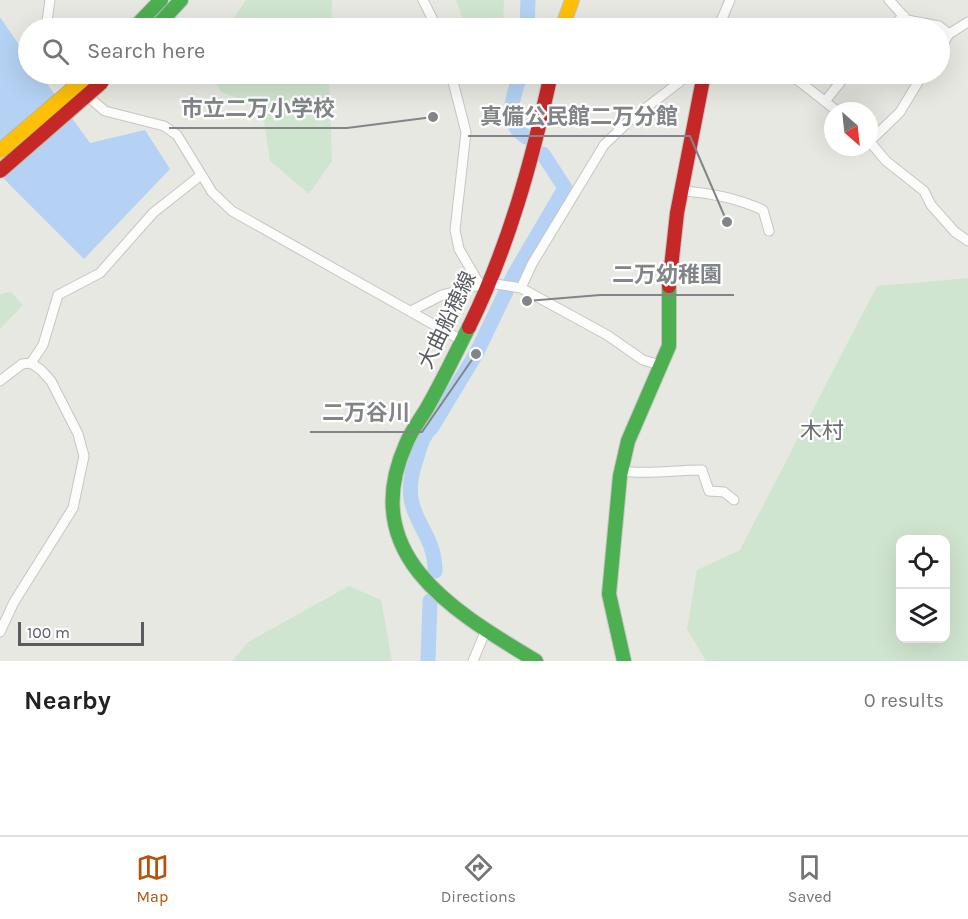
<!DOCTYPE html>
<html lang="en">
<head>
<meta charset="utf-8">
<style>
	:root { --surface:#fff; --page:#f6f6f6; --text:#202124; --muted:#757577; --line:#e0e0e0; --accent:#b45309 }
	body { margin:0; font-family:Karla,"Noto Sans JP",sans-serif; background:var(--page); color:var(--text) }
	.controls { position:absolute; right:18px; bottom:18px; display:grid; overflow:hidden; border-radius:12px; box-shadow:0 6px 24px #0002 }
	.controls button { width:54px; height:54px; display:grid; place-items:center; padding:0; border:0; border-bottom:2px solid var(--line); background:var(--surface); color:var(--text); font:30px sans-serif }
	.compass { position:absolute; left:824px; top:102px; width:54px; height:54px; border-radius:50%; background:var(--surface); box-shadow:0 6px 24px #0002; rotate:153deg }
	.scale { position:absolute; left:18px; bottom:15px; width:126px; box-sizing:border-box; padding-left:6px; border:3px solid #585b60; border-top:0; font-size:16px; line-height:21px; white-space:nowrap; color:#585b60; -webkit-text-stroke:4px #fff; paint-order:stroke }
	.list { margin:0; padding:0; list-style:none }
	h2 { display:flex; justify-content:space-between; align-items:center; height:78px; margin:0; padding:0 24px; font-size:26px }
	h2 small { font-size:20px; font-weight:400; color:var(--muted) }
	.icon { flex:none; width:33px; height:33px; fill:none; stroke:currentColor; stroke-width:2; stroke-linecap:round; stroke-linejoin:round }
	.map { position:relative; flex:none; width:968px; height:661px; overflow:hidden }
	.search { position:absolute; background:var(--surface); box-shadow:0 6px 24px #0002; left:18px; right:18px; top:18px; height:66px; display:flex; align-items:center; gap:15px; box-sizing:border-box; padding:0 21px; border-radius:33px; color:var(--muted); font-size:22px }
	.sheet { height:174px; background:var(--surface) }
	nav { display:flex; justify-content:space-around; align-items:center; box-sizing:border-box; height:84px; border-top:2px solid var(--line); background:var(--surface); font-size:16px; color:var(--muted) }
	nav a { display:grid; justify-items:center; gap:3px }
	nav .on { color:var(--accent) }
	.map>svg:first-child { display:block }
	.green { fill:#d0e5cf; fill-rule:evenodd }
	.water { fill:#b5d2f4 }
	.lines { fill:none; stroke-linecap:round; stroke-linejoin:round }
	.river { stroke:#b5d2f4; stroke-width:15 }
	.street-casing { stroke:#c5c6c4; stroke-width:11 }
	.fast-casing { stroke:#c5c5c4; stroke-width:16 }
	.slow-casing { stroke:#c5c5c4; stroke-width:16 }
	.jam-casing { stroke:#c5c5c4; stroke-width:16 }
	.street { stroke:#fcfcfb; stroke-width:9 }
	.fast { stroke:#4caf50; stroke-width:14 }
	.slow { stroke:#ffc107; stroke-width:14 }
	.jam { stroke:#c62828; stroke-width:14 }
	.slow-bridge-casing { stroke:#beb591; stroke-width:16; stroke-linecap:butt }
	.jam-bridge-casing { stroke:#beb591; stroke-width:16; stroke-linecap:butt }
	.slow-bridge { stroke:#ffc107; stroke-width:14 }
	.jam-bridge { stroke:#c62828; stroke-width:14 }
	.labels { text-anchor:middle; stroke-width:4.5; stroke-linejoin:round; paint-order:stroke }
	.street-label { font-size:21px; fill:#585b60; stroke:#fff }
	.neighbourhood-label { font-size:22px; fill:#696d72; stroke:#fff }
	.leader { fill:none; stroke:#828587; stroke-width:2 }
	.callout-dot { fill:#828587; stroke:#fff; stroke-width:2 }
	.callout-label { font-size:22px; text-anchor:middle; font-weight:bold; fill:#828587; stroke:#fff; stroke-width:4.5; stroke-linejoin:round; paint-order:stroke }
</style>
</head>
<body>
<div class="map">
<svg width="968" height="661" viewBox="0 0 968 661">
	<rect width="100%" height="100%" fill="#e8e8e2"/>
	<path class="green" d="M246,0h86l-1,28h-104z
		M456,0h48l-1,28h-37z
		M213,74h116l3,87 -23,33 -39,-33 -8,-54 -41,-15z
		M968,278v383h-262l-19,-32 10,-59 43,-20 137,-264zM900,540h46v98h-46z
		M11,292l12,13 -23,24v-35z
		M349,586l32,14 11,61h-160l16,-19z"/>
	<path class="water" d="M0,17l28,41v16h12l50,69 55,-13 25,39 -86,90 -84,-84z"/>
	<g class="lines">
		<path class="river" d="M527,28l1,-28
			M520,74c-6,25 -19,46 6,63
			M435,571c0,-46 -39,-54 -19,-111 4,-13 6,-24 16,-33l44,-73 38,-79 51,-87 -22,-34
			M428,661l2,-60"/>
		<g class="street-casing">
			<path id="street" d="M423,0l14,28
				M889,0l18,20 32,6 10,8 -9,15
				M46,28l4,-28
				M718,28l12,-28
				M890,28l14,-12
				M949,34l19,-12
				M61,74l44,37 59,15 13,9 35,57 20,19 229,129
				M451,74l15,58 -11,98 4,19 21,36
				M790,74l47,37
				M826,100l21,-26
				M869,142l31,-30 23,-38
				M870,142l16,19 38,30 7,14 24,27 13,9
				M683,191c28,2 54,7 80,19l6,21
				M521,288l11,-24 72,-119 26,-25 60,-46
				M411,311l31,-16 38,-10 10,-2 31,5 86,47 36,25 17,5
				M31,363l12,-18 15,-50 42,-22 53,-60 48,-38
				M0,381l22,-17 9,-1 10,7 10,11 27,53 6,22 -11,52 -59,94 -14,30
				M621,471c27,4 53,-1 81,-1l7,21 15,1 10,8
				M473,661l10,-24"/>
		</g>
		<g class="fast-casing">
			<path id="fast" d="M134,28l27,-28
				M155,28l26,-28
				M469,327c-14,27 -27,55 -42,81 -7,12 -16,23 -21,36 -50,112 49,168 130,217
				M624,661l-15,-67 11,-118 8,-35 41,-95v-60"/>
		</g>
		<g class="slow-casing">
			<path id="slow" d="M562,28l10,-28"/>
		</g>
		<g class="jam-casing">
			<path id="jam" d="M669,286l8,-73 27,-139
				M469,327c40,-81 63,-166 82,-253"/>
		</g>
		<use href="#street" class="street"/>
		<use href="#fast" class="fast"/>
		<use href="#slow" class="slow"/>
		<use href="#jam" class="jam"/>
		<g class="slow-bridge-casing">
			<path id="slow-bridge" d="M0,151l90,-77"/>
		</g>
		<g class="jam-bridge-casing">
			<path id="jam-bridge" d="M0,171l102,-89"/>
		</g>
		<use href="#slow-bridge" class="slow-bridge"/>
		<use href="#jam-bridge" class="jam-bridge"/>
	</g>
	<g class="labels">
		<g class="street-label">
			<text transform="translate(447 320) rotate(-64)" y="7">大曲船穂線</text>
		</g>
		<g class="neighbourhood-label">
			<text x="822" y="438">木村</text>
		</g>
	</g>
	<path class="leader" d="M433 117L347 128H169M727 222L690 136H468M527 301L600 295H734M476 354L422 432H310"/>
	<g class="callout-dot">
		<circle cx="433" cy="117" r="6"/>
		<circle cx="727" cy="222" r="6"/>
		<circle cx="527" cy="301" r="6"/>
		<circle cx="476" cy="354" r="6"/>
	</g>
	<g class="callout-label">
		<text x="258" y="116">市立二万小学校</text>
		<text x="579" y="124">真備公民館二万分館</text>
		<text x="667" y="282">二万幼稚園</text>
		<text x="366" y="420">二万谷川</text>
	</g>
</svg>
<div class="controls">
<button><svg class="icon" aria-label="locate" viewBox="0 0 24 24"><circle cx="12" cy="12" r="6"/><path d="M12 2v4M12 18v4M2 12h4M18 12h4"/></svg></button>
<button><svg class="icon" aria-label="layers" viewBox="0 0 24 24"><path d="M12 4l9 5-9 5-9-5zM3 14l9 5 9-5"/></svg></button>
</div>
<svg class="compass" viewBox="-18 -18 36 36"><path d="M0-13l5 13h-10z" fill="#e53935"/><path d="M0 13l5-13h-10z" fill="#757577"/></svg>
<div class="scale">100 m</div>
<div class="search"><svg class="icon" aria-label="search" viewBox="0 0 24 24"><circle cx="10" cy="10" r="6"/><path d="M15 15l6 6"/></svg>Search here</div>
</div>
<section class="sheet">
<h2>Nearby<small>0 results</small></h2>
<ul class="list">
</ul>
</section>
<nav>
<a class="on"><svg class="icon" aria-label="map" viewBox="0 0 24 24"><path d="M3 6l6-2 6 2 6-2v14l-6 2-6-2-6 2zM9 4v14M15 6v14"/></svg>Map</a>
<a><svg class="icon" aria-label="directions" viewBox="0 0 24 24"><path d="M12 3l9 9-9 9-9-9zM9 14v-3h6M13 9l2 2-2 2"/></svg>Directions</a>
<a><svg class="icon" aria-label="saved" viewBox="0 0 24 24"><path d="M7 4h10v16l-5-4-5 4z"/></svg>Saved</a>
</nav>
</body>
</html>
